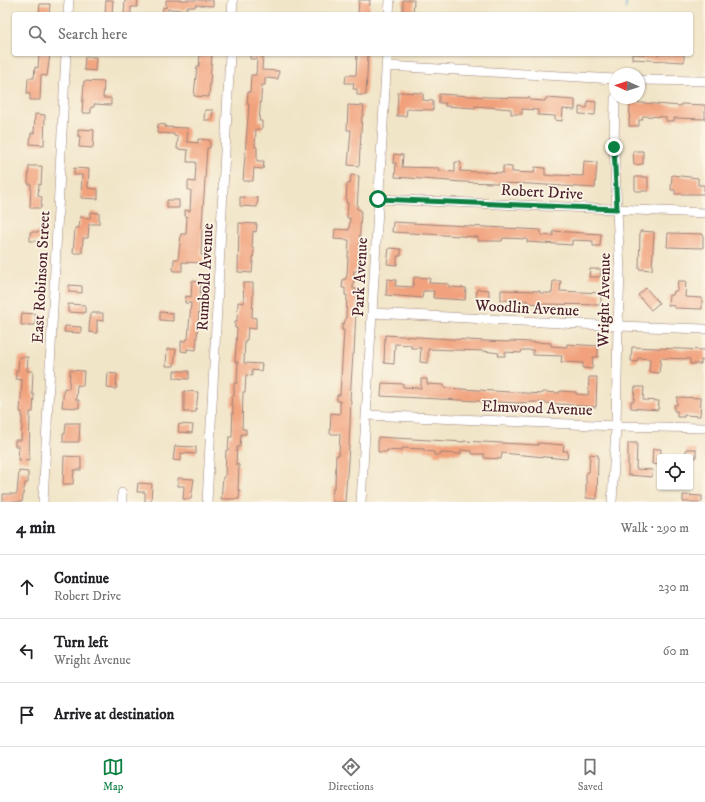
<!DOCTYPE html>
<html lang="en">
<head>
<meta charset="utf-8">
<style>
	:root { --surface:#fff; --page:#f2f2f2; --text:#202124; --muted:#757577; --line:#e0e0e0; --accent:#0b8043 }
	body { margin:0; font-family:"IM FELL DW Pica",serif; background:var(--page); color:var(--text) }
	.controls { position:absolute; right:12px; bottom:12px; display:grid; overflow:hidden; border-radius:4px; box-shadow:0 1px 3px #0004 }
	.controls button { width:36px; height:36px; display:grid; place-items:center; padding:0; border:0; border-bottom:1px solid var(--line); background:var(--surface); color:var(--text); font:20px sans-serif }
	.compass { position:absolute; left:609px; top:68px; width:36px; height:36px; border-radius:50%; background:var(--surface); box-shadow:0 1px 3px #0004; rotate:273deg }
	.stop { position:absolute; width:12px; height:12px; margin:-9px; border:3px solid #0b8043; border-radius:50%; background:#fff }
	.stop.end { background:#0b8043; border-color:#fff; box-shadow:0 1px 4px #0008 }
	.list { margin:0; padding:0; list-style:none }
	h2 { display:flex; justify-content:space-between; align-items:center; height:52px; margin:0; padding:0 16px; font-size:17px }
	h2 small { font-size:13px; font-weight:400; color:var(--muted) }
	.list li { display:grid; grid-template-columns:26px 1fr auto; gap:12px; align-items:center; box-sizing:border-box; height:64px; padding:0 16px; border-top:1px solid var(--line) }
	.list b { display:block; font-size:15px; white-space:nowrap }
	.list p { margin:0; font-size:13px; white-space:nowrap; color:var(--muted) }
	.list em { font-size:13px; font-style:normal; color:var(--muted) }
	.icon { flex:none; width:22px; height:22px; fill:none; stroke:currentColor; stroke-width:2; stroke-linecap:round; stroke-linejoin:round }
	.map { position:relative; flex:none; width:705px; height:502px; overflow:hidden }
	.search { position:absolute; background:var(--surface); box-shadow:0 1px 3px #0004; left:12px; right:12px; top:12px; height:44px; display:flex; align-items:center; gap:10px; box-sizing:border-box; padding:0 14px; border-radius:4px; color:var(--muted); font-size:15px }
	.sheet { height:244px; background:var(--surface) }
	nav { display:flex; justify-content:space-around; align-items:center; box-sizing:border-box; height:56px; border-top:1px solid var(--line); background:var(--surface); font-size:11px; color:var(--muted) }
	nav a { display:grid; justify-items:center; gap:2px }
	nav .on { color:var(--accent) }
	.map>svg:first-child { display:block }
	.lines { fill:none; stroke-linecap:round; stroke-linejoin:round }
	.stream { stroke:#57a2cf; stroke-width:2 }
	.building { fill:#f1a17b }
	.minor-casing { stroke:#9e827a; stroke-width:10 }
	.minor { stroke:#fff; stroke-width:9 }
	.route { stroke:#0b8043; stroke-width:5 }
	.labels { text-anchor:middle; stroke-width:3.5; stroke-linejoin:round; paint-order:stroke }
	.street-label { font-size:16px; fill:#4a1f2b; stroke:#fcf5e5 }
</style>
</head>
<body>
<div class="map">
<svg width="705" height="502" viewBox="0 0 705 502">
	<rect width="100%" height="100%" fill="#fcf5e5"/>
	<filter id="ink" filterUnits="userSpaceOnUse"><feTurbulence type="fractalNoise" baseFrequency=".025" numOctaves="2"/><feDisplacementMap in="SourceGraphic" scale="8" xChannelSelector="R" yChannelSelector="G"/><feConvolveMatrix kernelMatrix="1 2 1 2 8 2 1 2 1" color-interpolation-filters="sRGB"/></filter>
	<filter id="wash" filterUnits="userSpaceOnUse"><feTurbulence type="fractalNoise" baseFrequency=".012" numOctaves="4" result="noise"/><feDisplacementMap in="SourceGraphic" scale="16" xChannelSelector="R" yChannelSelector="G"/><feGaussianBlur stdDeviation="0.9" result="paint"/><feColorMatrix in="noise" values="0 0 0 0 0 0 0 0 0 0 0 0 0 0 0 0 0 1.4 0 .05"/><feComposite in="paint" operator="in"/></filter>
	<g filter="url(#wash)">
		<rect width="100%" height="100%" fill="#f1e5c8"/>
		<g class="lines">
			<path class="stream" d="M626,8v-8"/>
		</g>
		<g id="blocks">
			<path class="building" d="M106,0h7l-1,14h-7z
				M125,0h13l-1,7h-6v7h-7z
				M166,0h47v6l-18,-1v2h-8l-1,3 -18,-1v5h-6l1,-7 3,1z
				M359,0h11l-1,14h-11z
				M403,0h11l-1,14h-10z
				M40,4h10l-1,10h-10z
				M39,54h11l-3,22 -6,-1 -1,25h-10v-6h-3l1,-16h6l1,-11 3,1z
				M200,54h12l-3,43 -15,-1 3,-30h2z
				M250,54l13,1 -1,15 17,1 -1,8 -13,-1v7h-3l-3,36h3v8h-6l-1,18h2v14h7l-1,8 -9,-1 -1,13h-10l6,-77h-2l1,-12h2l1,-17h5l1,-16h-7z
				M357,54h11l-2,41h-9v-6h-4l1,-6h-9l1,-8h10z
				M632,54h52v8l-52,-3z
				M85,57h11l-1,14 -11,-1z
				M84,81l20,1 -1,16h8v7l-17,-1v3h-3v6h-9z
				M398,92l25,1v7l10,1v9l-26,-1 -1,7h-9z
				M439,94l49,3 42,1v2l15,1 1,-3 29,2v10l-12,-1 -1,12 -7,-1v-4l-17,-1v-5l-16,-1v5h-11v-5l-36,-3v2l-30,-2 1,-3h-7z
				M588,101l8,1 -1,13 -16,-1v-7l8,1z
				M630,102l51,4v-2l24,1v14l-31,-1v3h-8v-4l-23,-1 -1,4h-3v6h-10z
				M348,105l16,1 -1,10h-1l-3,50 -11,-1 3,-35h-4z
				M205,110h8l-1,10h-8z
				M35,114l10,1 -1,30 -14,-1 1,-11h3z
				M158,124l8,1 -1,2 23,1 -1,14 11,1v-4l12,1v8h-3l-5,78 -1,29h3v8l-22,-1v9h-9l1,-12h4l3,-25h5l1,-18h-2v-6l5,1 1,-21h-3v-9l7,1 1,-20h-9l1,-12 -11,-1 1,-12 -4,-1v-2l-17,-1z
				M78,129l16,1 -1,18 -14,-1 1,-11h-2z
				M633,151h10v13l-9,1z
				M394,154l9,1 -1,12 38,1 -1,3 16,1v-10h6l-1,9 43,2v-7l9,1v5l22,1 1,-6 10,1v7l10,1v-1l28,1 1,-15 13,1 -2,26 -65,-4 -68,-2 -67,-5 1,-14h-3z
				M29,166h13l-1,19 -2,-1 -1,12 4,1 -1,11h-11l1,-24h-3z
				M74,168l15,1 -1,19 10,1v10l-17,-1 1,-23h-8z
				M351,175l8,1 -2,33 4,1 -3,61h-4l-1,18h4l-3,65h-1l-3,46h1l-2,47 -4,55h-13l1,-15h2l1,-32h3v-3l1,-18h-10l1,-21 9,1v-13h-3v-6h3l4,-65h-2v-6h2l2,-7 1,-22h-2v-7h-3l1,-9h3l1,-5 2,-34 -15,-1 1,-10 14,1 1,-12h-3l1,-15h-2l1,-19h3z
				M672,175l26,3v7h6v9h-29v-4h-4z
				M635,177h13v14h-13z
				M240,197l18,1 -1,9 -17,-1z
				M167,200h12v8h-12z
				M91,212l8,1v11h-10l-1,14h-5l-1,15h-9l2,-25h4l1,-11 10,1z
				M393,222l148,8v5l12,1v-5l48,3 -1,12h-7v-5l-21,-1v5l-45,-3v-3l-24,-1 -1,3h-24v-4l-86,-5z
				M239,223l18,1 -1,8 -3,-1 -1,17 2,1 -2,24 -14,-1z
				M640,231l14,1 -2,38 -13,-1z
				M30,232h16l-1,9h-15z
				M668,233l35,1v14l-36,-1z
				M389,248l12,1v7h-4v9l-10,-1z
				M590,269h11l-1,8h-11z
				M414,277l16,1 -1,5 20,1v3l17,1 -1,12 -32,-2 1,-7h-11l-1,7 -36,-3 1,-16 9,1 -1,6 18,1z
				M192,281l9,1 -5,68 -9,-1v3l-6,-1v-10h5v-2h2l3,-36h-6l1,-7 5,1z
				M553,281h8l-1,10 41,2v12l-57,-1 -16,-1v-2l-27,-1v-10l39,1v2h12z
				M678,281h8l-1,16 17,1v11l-28,-1v-2l-6,-1 1,-10h4l1,-4h3z
				M243,283h10v13l-1,21 4,1v11l-8,-1 -1,12h-2l-1,23 18,1 -1,7 -9,-1v6l-6,-1 -1,17h-2l-1,37h4v5h-5l-1,13h-3l-1,17 3,1 -1,25h2l-1,9h-18l2,-22h2l1,-27h2l1,-13h3l1,-32h-2l1,-9h2v-13h3l1,-21h-3l2,-34h-2v-7h2l1,-19 6,1z
				M69,285l13,1v7l-13,-1z
				M646,288l13,15 -8,7 -13,-15z
				M477,289l12,1v10l-13,-1z
				M68,304l17,1v8l-17,-1z
				M160,312l13,1v8l-13,-1z
				M22,313l14,1 -1,11h-14z
				M90,313h13v8l-6,-1v13l-8,-1z
				M65,326l16,1v6l-17,-1z
				M385,335l100,6 24,1v-1l42,2v3l16,1v-3l31,2v11h-5l-1,12 -9,-1v-5l-22,-1 1,-6 -29,-1v-5h-11l-1,3 -16,-1v4h-7l1,-3 -15,-2 -56,-2v14l-8,-1 1,-14h-10v-3l-16,-1 -1,20 -10,-1z
				M632,347l73,3v11l-4,-1v4h-11v-5l-29,-1 -2,15 -10,-1 1,-13 -12,-1 -1,4 -6,-1z
				M167,349h9l-2,17h-8z
				M19,357h9l-1,14h6l-1,23h2l-1,18h-3l-1,49 -11,-1 1,-14h-4v-6h6l1,-15v-13h-2l2,-32 -6,-1v-9l2,1z
				M70,370l14,1 -1,15 -6,-1 -1,15h3v8l-17,-1 2,-19 5,1z
				M174,371h15v8l-15,-1z
				M108,373l9,1 -1,15 -9,-1z
				M589,377h8l-1,30 -62,-5 -16,1 -137,-7 1,-13 21,1v3l18,1v-9h6v5l17,1v3l18,1 79,5 1,-2 17,1 1,-2 16,1v2l12,1z
				M635,387h9l-1,13 16,1 -1,9 -27,-2v-7h3z
				M184,391l14,1 -2,20h-12z
				M677,397l24,1 -1,18 -16,-1v2h-7v-6h-3v-6h3z
				M66,423h14l-1,19h-16v-9l2,1z
				M179,424l14,1 -1,8 -14,-1z
				M378,437l86,5v-1l74,4v-2l26,2 -1,6h5l-1,8 -65,-6 -1,6 -17,-1v-4h-12v-3l-11,-1v4l-20,-1v2h-7v-3l-10,-1v-2l-22,-1v3l-15,-1v2h-9z
				M628,443h9l-1,26 17,1 -1,7 -24,-2z
				M175,446l21,1v7l-15,-1v8l-8,-1z
				M653,449h8l-1,16 -8,-1z
				M686,449h10v9l-10,-1z
				M590,454l8,1 -1,44 -11,-1v-26h3z
				M64,456l17,1v13h-7l-1,14h-10z
				M19,471l9,1v11h-3l-3,19h-19v-8h14z
				M178,478l16,1 -3,20h-8l1,-13h-6z
				M138,483l14,1 -1,18h-6v-10h-8z
				M683,495l19,1v6h-19z"/>
		</g>
	</g>
	<g filter="url(#ink)">
		<use href="#blocks" fill-opacity="0" stroke="#9e827a" stroke-width="1"/>
		<g class="lines">
			<g class="minor-casing">
				<path id="minor" d="M68,14l1,-14
					M232,14l1,-14
					M389,14l1,-14
					M386,66l229,13
					M639,80l66,1
					M378,199l327,14
					M372,313l246,13 87,3
					M367,415l249,11 89,2
					M43,502l23,-448
					M122,502v-9
					M207,502l23,-448
					M361,502l26,-448
					M612,502l4,-76 2,-100 2,-54 -6,-125 1,-49"/>
			</g>
			<use href="#minor" class="minor"/>
		</g>
	</g>
	<g class="lines" filter="url(#ink)">
		<path class="route" d="M378,199l239,10 -3,-62"/>
	</g>
	<g class="labels">
		<g class="street-label">
			<text transform="translate(542 191) rotate(3)" y="6">Robert Drive</text>
			<text transform="translate(40 277) rotate(-87)" y="6">East Robinson Street</text>
			<text transform="translate(204 277) rotate(-87)" y="6">Rumbold Avenue</text>
			<text transform="translate(359 277) rotate(-87)" y="6">Park Avenue</text>
			<text transform="translate(603 300) rotate(-89)" y="6">Wright Avenue</text>
			<text transform="translate(527 307) rotate(3)" y="6">Woodlin Avenue</text>
			<text transform="translate(537 407) rotate(2)" y="6">Elmwood Avenue</text>
		</g>
	</g>
</svg>
<div class="controls">
<button><svg class="icon" aria-label="locate" viewBox="0 0 24 24"><circle cx="12" cy="12" r="6"/><path d="M12 2v4M12 18v4M2 12h4M18 12h4"/></svg></button>
</div>
<svg class="compass" viewBox="-18 -18 36 36"><path d="M0-13l5 13h-10z" fill="#e53935"/><path d="M0 13l5-13h-10z" fill="#757577"/></svg>
<div class="stop" style="left:378px;top:199px"></div>
<div class="stop end" style="left:614px;top:147px"></div>
<div class="search"><svg class="icon" aria-label="search" viewBox="0 0 24 24"><circle cx="10" cy="10" r="6"/><path d="M15 15l6 6"/></svg>Search here</div>
</div>
<section class="sheet">
<h2>4 min<small>Walk · 290 m</small></h2>
<ul class="list">
<li><svg class="icon" aria-label="ahead" viewBox="0 0 24 24"><path d="M12 20V5M6 11l6-6 6 6"/></svg><div><b>Continue</b><p>Robert Drive</p></div><em>230 m</em></li>
<li><svg class="icon" aria-label="left" viewBox="0 0 24 24"><path d="M17 20v-9H6M10 6l-5 5 5 5"/></svg><div><b>Turn left</b><p>Wright Avenue</p></div><em>60 m</em></li>
<li><svg class="icon" aria-label="arrive" viewBox="0 0 24 24"><path d="M6 21V4h12l-3 4 3 4H6"/></svg><div><b>Arrive at destination</b></div></li>
</ul>
</section>
<nav>
<a class="on"><svg class="icon" aria-label="map" viewBox="0 0 24 24"><path d="M3 6l6-2 6 2 6-2v14l-6 2-6-2-6 2zM9 4v14M15 6v14"/></svg>Map</a>
<a><svg class="icon" aria-label="directions" viewBox="0 0 24 24"><path d="M12 3l9 9-9 9-9-9zM9 14v-3h6M13 9l2 2-2 2"/></svg>Directions</a>
<a><svg class="icon" aria-label="saved" viewBox="0 0 24 24"><path d="M7 4h10v16l-5-4-5 4z"/></svg>Saved</a>
</nav>
</body>
</html>
